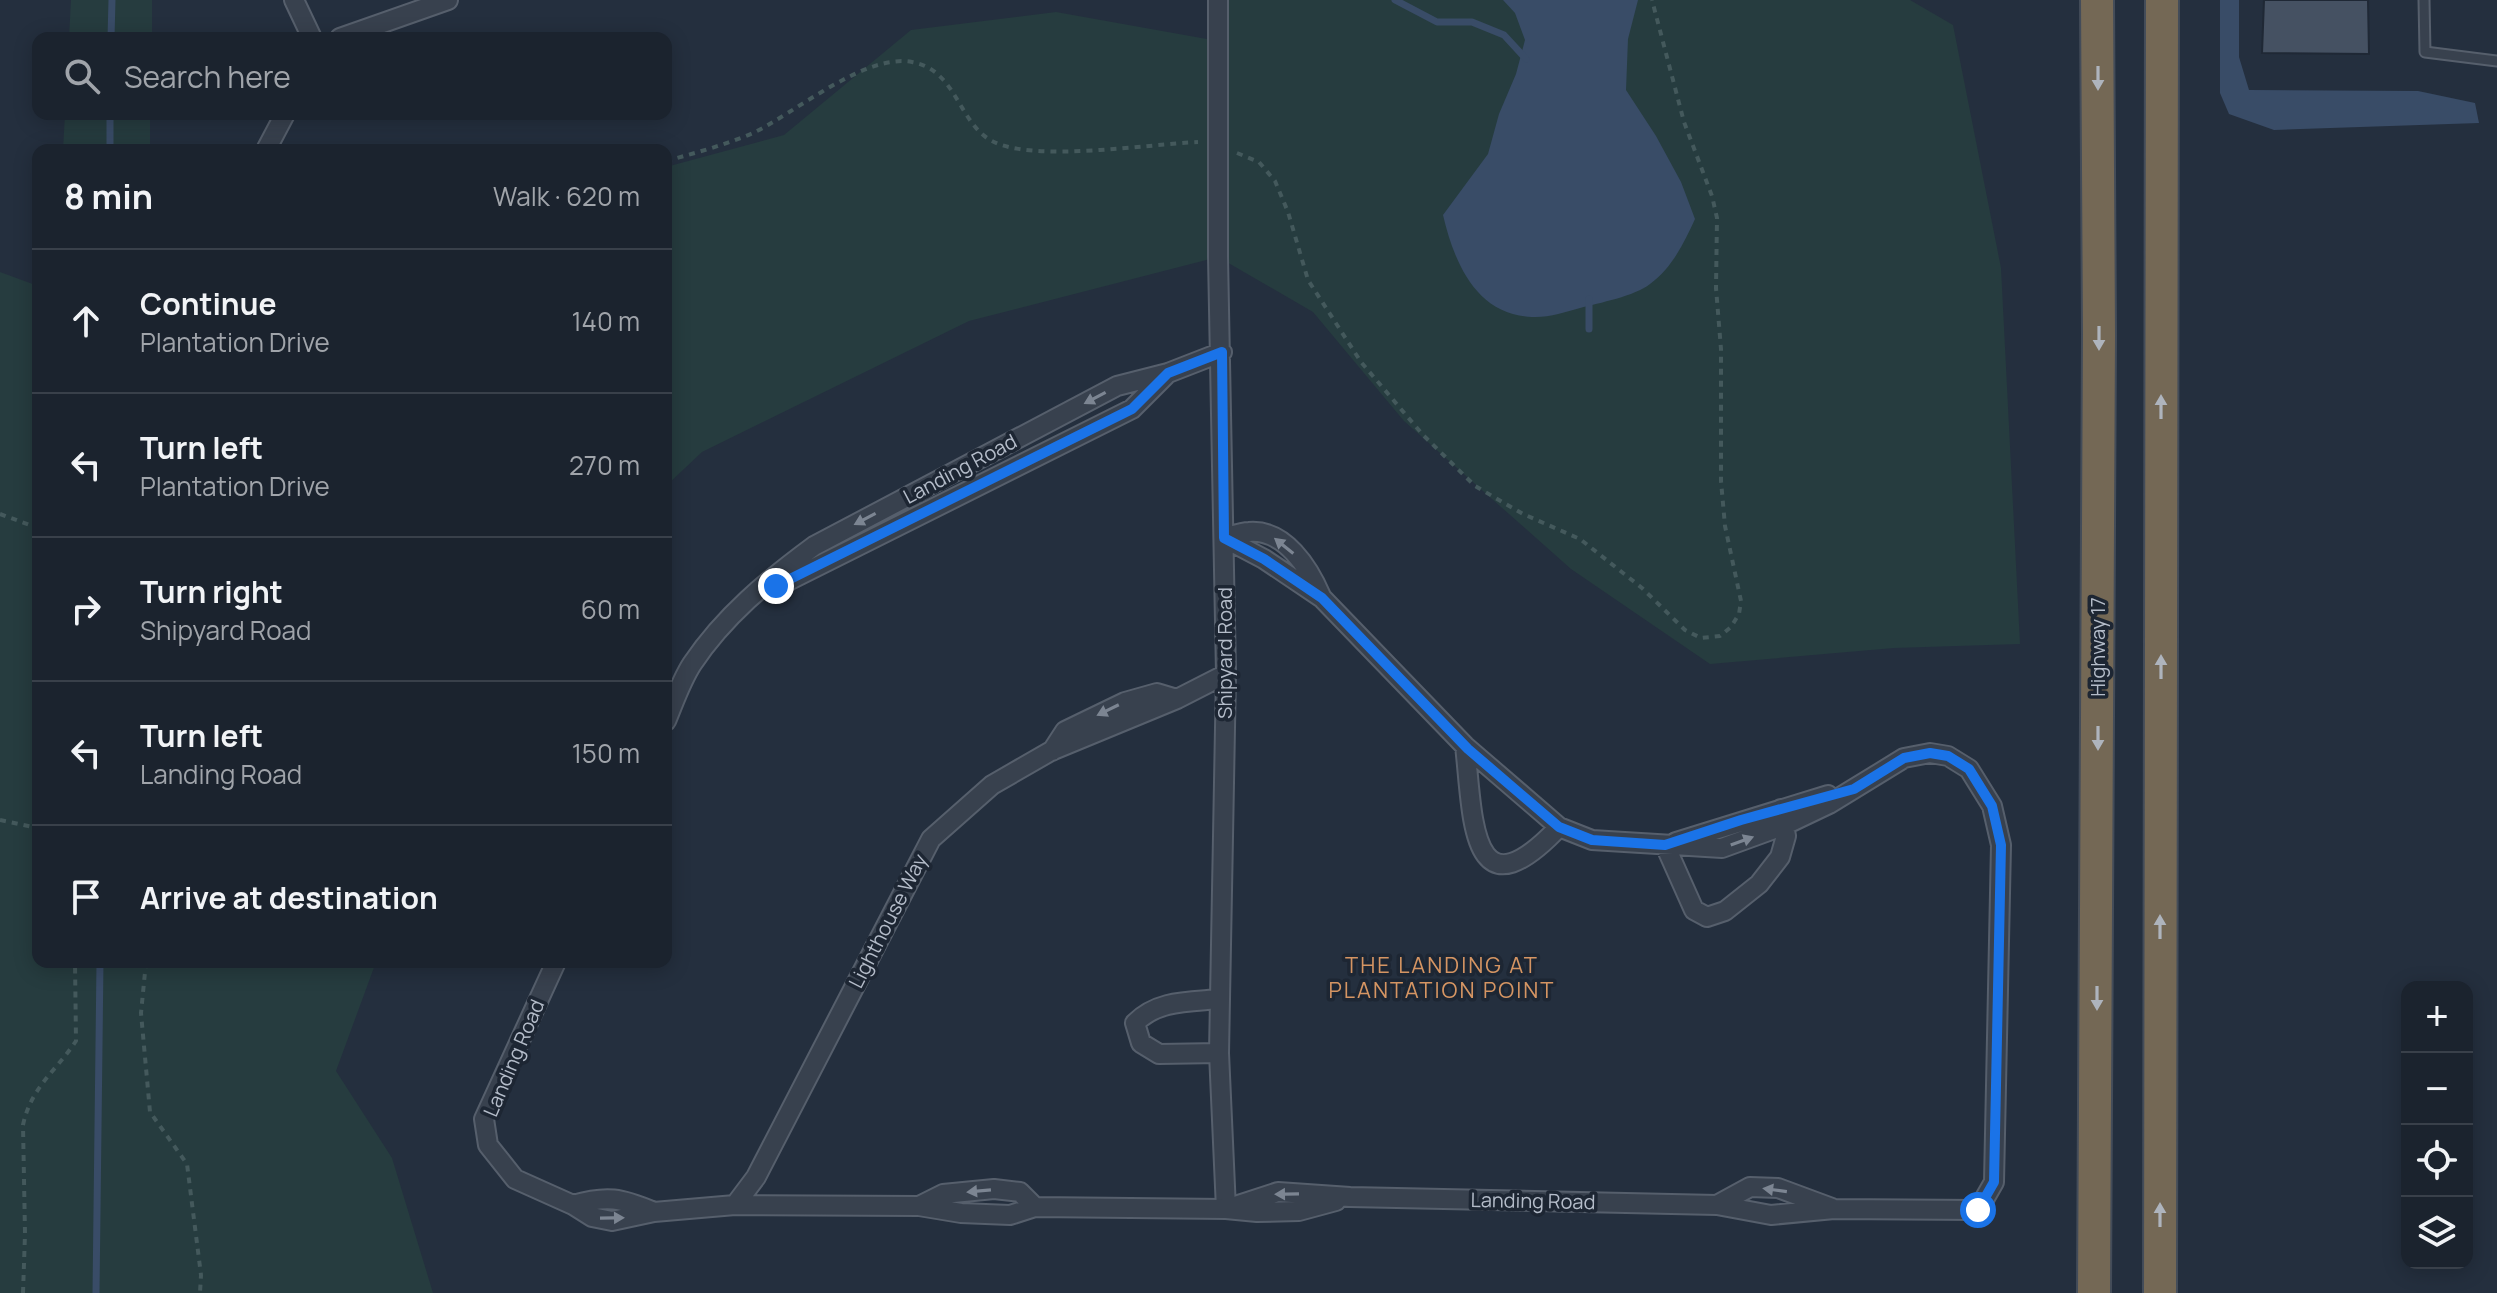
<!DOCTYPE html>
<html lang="en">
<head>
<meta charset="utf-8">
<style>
	:root { --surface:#1b232e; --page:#242b36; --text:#f1f3f6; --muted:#a0a4aa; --line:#39404a }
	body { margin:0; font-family:Manrope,sans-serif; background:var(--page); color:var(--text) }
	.controls { position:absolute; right:24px; bottom:24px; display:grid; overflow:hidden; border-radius:16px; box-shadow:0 4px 20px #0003 }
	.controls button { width:72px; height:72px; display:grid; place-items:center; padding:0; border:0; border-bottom:2px solid var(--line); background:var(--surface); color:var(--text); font:40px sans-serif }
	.stop { position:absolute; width:24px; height:24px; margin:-18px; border:6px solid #1a73e8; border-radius:50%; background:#fff }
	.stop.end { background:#1a73e8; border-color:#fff; box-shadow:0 2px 8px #0008 }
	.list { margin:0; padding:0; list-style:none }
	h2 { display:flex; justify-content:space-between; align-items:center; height:104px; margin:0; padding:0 32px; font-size:34px }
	h2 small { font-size:26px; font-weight:400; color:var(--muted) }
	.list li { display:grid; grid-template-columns:52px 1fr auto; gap:24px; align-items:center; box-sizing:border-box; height:144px; padding:0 32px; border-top:2px solid var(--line) }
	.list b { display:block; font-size:30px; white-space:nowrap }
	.list p { margin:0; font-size:26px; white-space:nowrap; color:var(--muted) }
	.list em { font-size:26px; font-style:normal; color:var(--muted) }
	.icon { flex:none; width:44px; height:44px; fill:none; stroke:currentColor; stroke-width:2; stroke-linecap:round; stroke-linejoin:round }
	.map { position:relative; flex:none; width:2497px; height:1293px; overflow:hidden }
	.search { position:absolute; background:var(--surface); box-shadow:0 4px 20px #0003; left:32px; top:32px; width:640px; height:88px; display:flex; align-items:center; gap:20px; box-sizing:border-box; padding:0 28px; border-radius:16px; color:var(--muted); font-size:30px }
	.panel { position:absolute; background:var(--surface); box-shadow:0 4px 20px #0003; left:32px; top:144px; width:640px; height:824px; border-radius:16px }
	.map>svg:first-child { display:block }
	.green { fill:#263c3f }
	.water { fill:#394c67 }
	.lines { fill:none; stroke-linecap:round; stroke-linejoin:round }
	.stream { stroke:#394c67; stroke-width:7 }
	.building { fill:#455162; stroke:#1f2835; stroke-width:2 }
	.lane-casing { stroke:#565f6c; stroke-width:13 }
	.street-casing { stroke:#565f6c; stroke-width:22 }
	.highway-casing { stroke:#434c59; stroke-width:36 }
	.path { stroke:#44595c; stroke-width:4; stroke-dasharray:6 6; stroke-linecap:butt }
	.lane { stroke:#38414e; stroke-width:9 }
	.street { stroke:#38414e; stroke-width:18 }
	.highway { stroke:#746855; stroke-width:32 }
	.oneway { fill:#aeb4bd }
	.oneway2 { fill:#7c8592 }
	.route { stroke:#1a73e8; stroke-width:10 }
	.labels { text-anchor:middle; stroke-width:7; stroke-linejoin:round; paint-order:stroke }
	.street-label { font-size:20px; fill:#b4bcc9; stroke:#1d2633 }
	.neighbourhood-label { font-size:22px; letter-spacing:2px; fill:#d59563; stroke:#1d2633 }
</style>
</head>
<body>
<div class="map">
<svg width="2497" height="1293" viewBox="0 0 2497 1293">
	<rect width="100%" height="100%" fill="#242f3e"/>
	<path class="green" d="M71,0h81v38h-83z
		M1218,0h692l43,25 48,243 19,376 -126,4 -184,16 -139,-95 -167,-148 -91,-109 -95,-55 -249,64 -267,131 -36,34v-319l118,-32 127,-105 145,-18 162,29z
		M65,114h85v36h-87z
		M0,272l38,14v676h338l-40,109 56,87 41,135h-433z"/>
	<path class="water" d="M1503,0h135l-10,39 -2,51 30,46 25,46 14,37c-11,24 -23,49 -45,65 -15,12 -51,19 -70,24 -15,4 -32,10 -48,9 -56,-2 -78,-55 -89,-102l45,-61 11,-40 17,-40 9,-34 -10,-27z
		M2220,0h19v57l10,33 169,1 57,12 4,20 -205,7 -45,-16 -9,-21z"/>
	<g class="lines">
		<path class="stream" d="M1395,0l42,22h35l32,13 22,24
			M111,38l1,-38
			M110,150v-36
			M1589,299v30
			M96,1293l4,-331"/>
	</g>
	<path class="building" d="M2264,0h104l1,54 -107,-1z"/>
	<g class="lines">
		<g class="lane-casing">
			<path id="lane" d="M2424,0l1,52 72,9"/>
		</g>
		<g class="street-casing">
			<path id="street" d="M294,0l18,38
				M1218,0v257l8,417 -7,379 7,156
				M340,38l108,-38
				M266,150l19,-36
				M1224,538l40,21 58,39 143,148 94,81 33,13 130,8 63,-23 44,-21 75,-46 26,-5 18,3 21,13 23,37 9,39 -7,337 -16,28 -144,-1 -63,6 -54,-10 -367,-8 -72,-5 -52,17
				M1224,538c7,-2 17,-6 25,-6 36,-3 60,36 72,64
				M772,589l360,-180 34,-34
				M666,721c8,-19 15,-40 26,-57 32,-48 76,-84 122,-118l303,-160 51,-13 54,-21
				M1465,746c8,67 4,176 94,81
				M1052,751l13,-20 60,-29 32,-9 20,6
				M1676,842l152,-47
				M1665,845l29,65 13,7 18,-6 34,-27 21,-27 6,-21 -5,-27
				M556,962l-72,157 4,26 27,34 58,26 19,12 20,4 42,-9 81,-7 184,1 42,7 49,2 25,-8 191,2 31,3 42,-1 37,-10
				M1219,1053l-60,1 -18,-11 -6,-20c23,-23 53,-21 85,-24
				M573,1205c34,-10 48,-7 81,7
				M735,1205l21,-28 175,-338 61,-54 59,-34 126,-52 49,-25
				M1717,1205l33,-18 28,1 54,20
				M919,1206l24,-12 51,-5 26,3 15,15"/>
		</g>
		<g class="highway-casing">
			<path id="highway" d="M2094,1293l5,-958 -2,-335
				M2160,1293l2,-1293"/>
		</g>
		<path class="path" d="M1237,153l22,9 16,19 13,31 20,68 53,82 62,73 52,51 48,28 57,25 62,49 43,42 16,8 19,-2 11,-9 8,-13 2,-13 -16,-75 -4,-45v-132l-5,-61 1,-70 -5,-22 -28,-74 -32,-122
			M666,161c29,-8 59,-16 87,-28 42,-20 112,-80 159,-71 45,8 46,61 80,79 41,22 157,3 206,1
			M0,514l38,14
			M0,820l38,8
			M146,962l-5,51 9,99 37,52 14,111 -1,18
			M23,1293l2,-59 -2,-109c8,-38 34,-55 53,-84l-1,-79"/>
		<use href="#lane" class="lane"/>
		<use href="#street" class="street"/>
		<use href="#highway" class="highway"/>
	</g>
	<defs><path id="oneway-solid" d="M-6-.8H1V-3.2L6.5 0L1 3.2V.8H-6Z" transform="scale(2)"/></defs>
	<g class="oneway">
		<use href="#oneway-solid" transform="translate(2098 78) rotate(90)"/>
		<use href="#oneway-solid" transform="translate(2099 338) rotate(90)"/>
		<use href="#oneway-solid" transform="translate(2161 407) rotate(-90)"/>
		<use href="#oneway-solid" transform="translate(2161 667) rotate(-90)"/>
		<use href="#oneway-solid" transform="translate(2098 738) rotate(90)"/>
		<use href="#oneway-solid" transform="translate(2160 927) rotate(-90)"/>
		<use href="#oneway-solid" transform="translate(2097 998) rotate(90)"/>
		<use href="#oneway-solid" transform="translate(2160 1215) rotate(-90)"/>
	</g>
	<g class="oneway2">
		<use href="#oneway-solid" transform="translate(1095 398) rotate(152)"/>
		<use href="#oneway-solid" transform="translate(865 519) rotate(152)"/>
		<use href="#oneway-solid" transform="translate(1284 546) rotate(-141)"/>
		<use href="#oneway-solid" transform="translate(1108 710) rotate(154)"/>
		<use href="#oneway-solid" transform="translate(1742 841) rotate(-20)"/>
		<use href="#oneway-solid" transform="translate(1775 1190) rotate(-172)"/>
		<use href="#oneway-solid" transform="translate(979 1191) rotate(175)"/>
		<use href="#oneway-solid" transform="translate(1287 1194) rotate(179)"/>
		<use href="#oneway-solid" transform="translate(612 1218) rotate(-1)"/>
	</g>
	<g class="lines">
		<path class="route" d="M776,586l356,-177 36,-36 54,-21 2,186 40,21 58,39 146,151 91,78 33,13 73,5 76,-25 113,-31 50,-31 26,-5 18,3 21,13 23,37 9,39 -7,337 -16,28"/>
	</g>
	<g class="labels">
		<g class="street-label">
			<text transform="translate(960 469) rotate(-28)" y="7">Landing Road</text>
			<text transform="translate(2098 647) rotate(-90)" y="7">Highway 17</text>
			<text transform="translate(1225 653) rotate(-90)" y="7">Shipyard Road</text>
			<text transform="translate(888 921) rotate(-63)" y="7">Lighthouse Way</text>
			<text transform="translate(514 1058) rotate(-67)" y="7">Landing Road</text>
			<text transform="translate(1533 1201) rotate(1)" y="7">Landing Road</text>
		</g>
		<g class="neighbourhood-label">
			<text x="1442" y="973">THE LANDING AT<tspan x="1442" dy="25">PLANTATION POINT</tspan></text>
		</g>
	</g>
</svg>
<div class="controls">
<button>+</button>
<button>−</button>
<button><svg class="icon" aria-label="locate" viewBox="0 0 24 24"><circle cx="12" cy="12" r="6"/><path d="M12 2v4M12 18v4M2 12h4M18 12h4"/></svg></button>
<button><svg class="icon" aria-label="layers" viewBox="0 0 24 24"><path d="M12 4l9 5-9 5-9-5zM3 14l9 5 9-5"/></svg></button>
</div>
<div class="stop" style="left:1978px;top:1210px"></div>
<div class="stop end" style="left:776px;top:586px"></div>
<div class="search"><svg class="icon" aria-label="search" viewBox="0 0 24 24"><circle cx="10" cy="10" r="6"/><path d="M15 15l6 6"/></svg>Search here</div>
<section class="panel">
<h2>8 min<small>Walk · 620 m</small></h2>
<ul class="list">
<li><svg class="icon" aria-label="ahead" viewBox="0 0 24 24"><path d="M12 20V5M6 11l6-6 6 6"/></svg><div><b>Continue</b><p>Plantation Drive</p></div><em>140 m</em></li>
<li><svg class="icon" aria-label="left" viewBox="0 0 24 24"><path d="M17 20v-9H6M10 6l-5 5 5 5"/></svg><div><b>Turn left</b><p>Plantation Drive</p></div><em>270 m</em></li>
<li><svg class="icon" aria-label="right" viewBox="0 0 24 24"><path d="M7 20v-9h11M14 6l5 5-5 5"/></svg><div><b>Turn right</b><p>Shipyard Road</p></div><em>60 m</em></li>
<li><svg class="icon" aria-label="left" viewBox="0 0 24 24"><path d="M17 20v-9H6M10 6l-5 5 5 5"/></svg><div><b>Turn left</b><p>Landing Road</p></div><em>150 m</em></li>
<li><svg class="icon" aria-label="arrive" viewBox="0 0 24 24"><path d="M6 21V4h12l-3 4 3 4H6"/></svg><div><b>Arrive at destination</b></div></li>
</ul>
</section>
</div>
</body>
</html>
